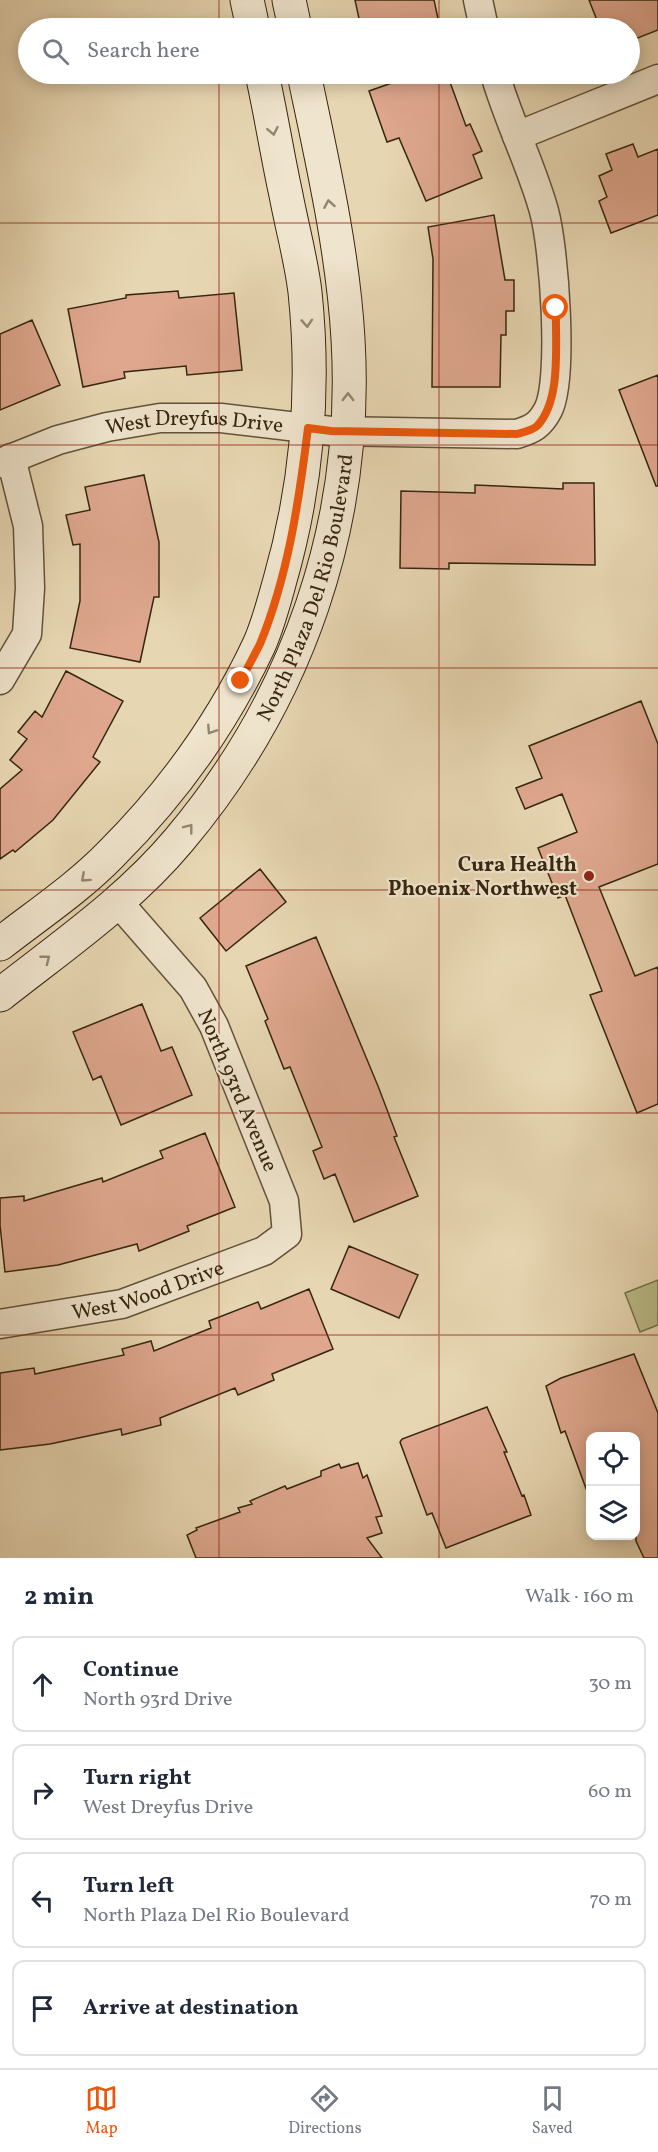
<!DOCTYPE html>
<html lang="en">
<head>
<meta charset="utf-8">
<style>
	:root { --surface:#fff; --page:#f6f6f7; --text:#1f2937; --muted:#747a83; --line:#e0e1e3; --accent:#ea580c }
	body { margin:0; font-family:Vollkorn,serif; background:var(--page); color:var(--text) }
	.controls { position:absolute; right:18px; bottom:18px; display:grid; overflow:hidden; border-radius:12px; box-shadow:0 3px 15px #0003 }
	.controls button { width:54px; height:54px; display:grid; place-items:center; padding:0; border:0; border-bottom:2px solid var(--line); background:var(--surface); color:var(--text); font:30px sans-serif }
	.stop { position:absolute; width:18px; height:18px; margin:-14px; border:4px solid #ea580c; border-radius:50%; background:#fff }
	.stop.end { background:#ea580c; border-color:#fff; box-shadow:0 2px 6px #0008 }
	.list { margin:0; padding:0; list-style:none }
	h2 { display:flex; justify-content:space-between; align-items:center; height:78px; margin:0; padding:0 24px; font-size:26px }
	h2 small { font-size:20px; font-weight:400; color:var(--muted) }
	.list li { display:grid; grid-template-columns:39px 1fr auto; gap:18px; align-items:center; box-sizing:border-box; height:96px; margin:0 12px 12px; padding:0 12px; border:2px solid var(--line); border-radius:12px }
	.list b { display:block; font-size:22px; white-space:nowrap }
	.list p { margin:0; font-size:20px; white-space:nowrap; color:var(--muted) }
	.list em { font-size:20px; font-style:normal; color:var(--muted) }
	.icon { flex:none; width:33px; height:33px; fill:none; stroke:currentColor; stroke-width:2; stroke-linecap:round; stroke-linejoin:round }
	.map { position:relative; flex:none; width:658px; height:1558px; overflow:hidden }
	.search { position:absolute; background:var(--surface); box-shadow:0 3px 15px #0003; left:18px; right:18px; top:18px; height:66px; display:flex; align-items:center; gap:15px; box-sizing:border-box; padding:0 21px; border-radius:33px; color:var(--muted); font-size:22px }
	.sheet { height:510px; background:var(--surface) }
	nav { display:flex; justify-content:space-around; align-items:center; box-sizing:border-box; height:84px; border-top:2px solid var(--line); background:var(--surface); font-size:16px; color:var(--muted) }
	nav a { display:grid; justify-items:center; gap:3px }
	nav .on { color:var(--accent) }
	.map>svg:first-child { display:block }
	.green { fill:#babc89; stroke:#78714c; stroke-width:1.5 }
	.building { fill:#dea78e; stroke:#36260f; stroke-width:1.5 }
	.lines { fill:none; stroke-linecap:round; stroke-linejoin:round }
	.street-casing { stroke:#625238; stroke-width:31 }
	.secondary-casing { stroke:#36260f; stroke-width:35 }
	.street { stroke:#efe4cd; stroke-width:28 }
	.secondary { stroke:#efe4cd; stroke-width:33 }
	.oneway { stroke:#92856e }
	.route { stroke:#ea580c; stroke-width:8 }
	.grid { fill:none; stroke:#8f2418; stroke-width:1.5; stroke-opacity:0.55 }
	.poi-dot { fill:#8f2418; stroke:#efe4cd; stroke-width:2 }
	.labels { text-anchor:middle; stroke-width:4.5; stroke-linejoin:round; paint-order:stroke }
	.street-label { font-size:21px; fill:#36260f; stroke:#efe4cd }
	.poi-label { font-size:21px; font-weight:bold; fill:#36260f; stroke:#efe4cd; text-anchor:end }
</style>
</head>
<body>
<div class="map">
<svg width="658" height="1558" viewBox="0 0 658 1558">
	<rect width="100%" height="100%" fill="#e7d6b2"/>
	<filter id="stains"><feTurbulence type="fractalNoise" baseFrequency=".00333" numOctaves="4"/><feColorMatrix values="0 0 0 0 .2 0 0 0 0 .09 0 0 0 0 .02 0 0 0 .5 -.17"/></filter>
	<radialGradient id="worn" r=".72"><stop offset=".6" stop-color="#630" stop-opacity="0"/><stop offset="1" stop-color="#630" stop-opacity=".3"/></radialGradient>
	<path class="green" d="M658,1280v45l-18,7 -15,-39z"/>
	<path class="building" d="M355,0h79l6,28h-79z
		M589,0h69v30l-28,11v-13h-30z
		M417,74h30l19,52 4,-2 12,27 -9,4 9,23 -56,23 -27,-63 -12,4 -18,-51z
		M633,144l5,13 20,-8v66l-47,18 -12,-32 8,-4 -8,-21 13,-6 -6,-16z
		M494,215l11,65h9v31h-8v24h-5l-1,52h-68l1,-128 -5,-32z
		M178,291l1,7 55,-5 8,77 -55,5 -1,-9 -62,6 1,6 -42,9 -15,-78 58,-11v-3z
		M32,320l28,65 -60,25v-76z
		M658,375v111h-2l-37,-96z
		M144,475l15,67v55h-5l-14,65 -70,-14 10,-47v-57l-7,1 -7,-30 24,-5 -5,-23z
		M563,483h31l1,82 -146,-2v6l-49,-1 1,-77 74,2v-8l88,4z
		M66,671l57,30 -30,56 7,5 -47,58 -38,32 -2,-2 -13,9v-70l22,-19 -12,-10 17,-21 -9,-7 17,-21 7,6z
		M641,701l17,43v120l-59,23 36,89 23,-9v137l-21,9 -47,-118 12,-4 -37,-96 -7,3 -20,-50 39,-16 -15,-38 -37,15 -9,-21 26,-10 -13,-32z
		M260,869l26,33 -60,49 -26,-33z
		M316,937l62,149 19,50 -3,1 24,59 -64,26 -19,-48 -11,5 -11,-28 9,-4 -32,-80 -6,2 -19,-48 3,-2 -22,-53z
		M142,1004l19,47 11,-4 20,48 -71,30 -20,-49 -8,4 -20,-48z
		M205,1133l30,74 -48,19 2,5 -50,20 -2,-7 -79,21 -53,7 -5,-47v-27l24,-2v5l78,-23 1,4 60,-24 -3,-7z
		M349,1246l69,29 -19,43 -68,-29z
		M309,1289l24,60 -61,25 2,6 -36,15 -3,-7 -75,30 1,7 -39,10 -1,-6 -71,15 -50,6v-77l34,-5 1,6 89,-19 -2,-6 29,-8 3,10 57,-23 -2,-7 49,-19 3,7z
		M634,1354l24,59v145h-14l-8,-17v-104h-45v56l-3,1 -23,-63 -4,2 -15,-47 15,-8z
		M487,1407l20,45h-3l18,44 2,-1 7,20 -85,33 -14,-35 -5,2 -27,-73 2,-3z
		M358,1463l5,15 4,-3 15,41 -6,1 6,16 -15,5 15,20h-186l-9,-23 10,-5 -1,-2 44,-16 -2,-4 14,-4 -2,-3 35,-15 2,3 34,-13v-5l18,-7 2,4z"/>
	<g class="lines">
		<g class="street-casing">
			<g id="street">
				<path d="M478,0l6,28"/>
				<path d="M517,136l141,-57"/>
				<path id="s1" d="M0,463l58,-23 49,-13 53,-9h61l110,13 186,3c16,-5 23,-9 31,-24 16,-31 6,-163 -4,-199 -13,-47 -36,-91 -49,-137"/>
				<path d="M0,680l27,-46 3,-46 -2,-62 -17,-68"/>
				<path id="s2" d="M0,1324l122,-20 142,-53 23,-17 -3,-33 -70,-175 -21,-38 -75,-86"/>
			</g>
		</g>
		<g class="secondary-casing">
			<g id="secondary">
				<path d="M247,0l6,28"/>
				<path d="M289,0l6,28"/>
				<path d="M0,944c37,-29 78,-56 111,-90 60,-60 112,-132 148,-209 9,-20 15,-43 21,-65 27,-94 35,-192 25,-288 -4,-33 -13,-65 -19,-97 -9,-41 -15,-81 -24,-121"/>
				<path id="s3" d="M0,995c62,-49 128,-94 179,-155 119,-141 180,-317 169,-501 -5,-88 -26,-179 -44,-265"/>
			</g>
		</g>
		<use href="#street" class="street"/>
		<use href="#secondary" class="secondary"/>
	</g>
	<defs><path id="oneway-chevron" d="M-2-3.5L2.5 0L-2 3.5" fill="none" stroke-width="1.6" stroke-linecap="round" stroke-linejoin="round" transform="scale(1.5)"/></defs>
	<g class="oneway">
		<use href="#oneway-chevron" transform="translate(273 131) rotate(79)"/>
		<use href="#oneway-chevron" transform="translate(329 204) rotate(-100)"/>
		<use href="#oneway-chevron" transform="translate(307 323) rotate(86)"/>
		<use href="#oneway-chevron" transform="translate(348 397) rotate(-90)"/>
		<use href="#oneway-chevron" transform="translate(211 730) rotate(123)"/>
		<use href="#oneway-chevron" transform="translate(189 828) rotate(-52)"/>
		<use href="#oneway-chevron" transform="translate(85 878) rotate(138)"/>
		<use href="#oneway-chevron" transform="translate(46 959) rotate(-38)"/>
	</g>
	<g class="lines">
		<path class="route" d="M241,681c6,-13 13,-25 19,-37 28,-68 39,-143 48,-216l23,3 186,3c7,-2 17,-4 21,-9 24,-27 17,-83 18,-117"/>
	</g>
	<path class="grid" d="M219,0v28M439,0v28M219,74v1484M439,74v1484M0,223h658M0,445h658M0,668h658M0,890h658M0,1113h658M0,1335h658"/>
	<circle class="poi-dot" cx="589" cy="876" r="6"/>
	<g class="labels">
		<g class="street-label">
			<text dy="7" stroke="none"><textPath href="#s1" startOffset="201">West Dreyfus Drive</textPath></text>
			<text dy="7" stroke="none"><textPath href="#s3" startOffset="524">North Plaza Del Rio Boulevard</textPath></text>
			<text transform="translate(238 1090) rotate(67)" y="7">North 93rd Avenue</text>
			<text dy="7" stroke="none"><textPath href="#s2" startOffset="152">West Wood Drive</textPath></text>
		</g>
		<g class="poi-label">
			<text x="577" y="871">Cura Health<tspan x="577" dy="24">Phoenix Northwest</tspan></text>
		</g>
	</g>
	<rect width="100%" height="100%" filter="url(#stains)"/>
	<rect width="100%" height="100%" fill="url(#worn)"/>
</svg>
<div class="controls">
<button><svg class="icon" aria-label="locate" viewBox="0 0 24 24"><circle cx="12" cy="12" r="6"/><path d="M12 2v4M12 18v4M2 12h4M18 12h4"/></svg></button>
<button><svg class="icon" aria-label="layers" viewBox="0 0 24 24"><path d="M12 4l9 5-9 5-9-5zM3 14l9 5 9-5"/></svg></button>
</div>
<div class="stop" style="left:556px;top:308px"></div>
<div class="stop end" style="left:241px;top:681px"></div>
<div class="search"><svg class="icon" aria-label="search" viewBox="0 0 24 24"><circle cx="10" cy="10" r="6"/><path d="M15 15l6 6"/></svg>Search here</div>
</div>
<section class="sheet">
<h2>2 min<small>Walk · 160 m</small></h2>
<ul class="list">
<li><svg class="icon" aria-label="ahead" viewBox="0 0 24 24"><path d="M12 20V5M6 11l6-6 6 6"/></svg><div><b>Continue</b><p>North 93rd Drive</p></div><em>30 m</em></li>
<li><svg class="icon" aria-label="right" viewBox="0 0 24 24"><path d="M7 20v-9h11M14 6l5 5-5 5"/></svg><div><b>Turn right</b><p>West Dreyfus Drive</p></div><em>60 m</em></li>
<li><svg class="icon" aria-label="left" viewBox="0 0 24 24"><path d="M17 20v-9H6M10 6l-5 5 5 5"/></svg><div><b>Turn left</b><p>North Plaza Del Rio Boulevard</p></div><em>70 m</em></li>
<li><svg class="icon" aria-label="arrive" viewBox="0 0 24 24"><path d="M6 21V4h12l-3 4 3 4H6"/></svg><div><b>Arrive at destination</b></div></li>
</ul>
</section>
<nav>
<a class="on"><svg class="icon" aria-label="map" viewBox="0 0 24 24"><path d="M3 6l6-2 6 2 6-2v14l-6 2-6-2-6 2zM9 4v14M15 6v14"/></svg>Map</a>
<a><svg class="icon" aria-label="directions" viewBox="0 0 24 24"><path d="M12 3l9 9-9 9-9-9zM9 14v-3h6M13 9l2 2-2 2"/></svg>Directions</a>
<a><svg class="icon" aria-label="saved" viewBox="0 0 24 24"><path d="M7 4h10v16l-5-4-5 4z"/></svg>Saved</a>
</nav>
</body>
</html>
